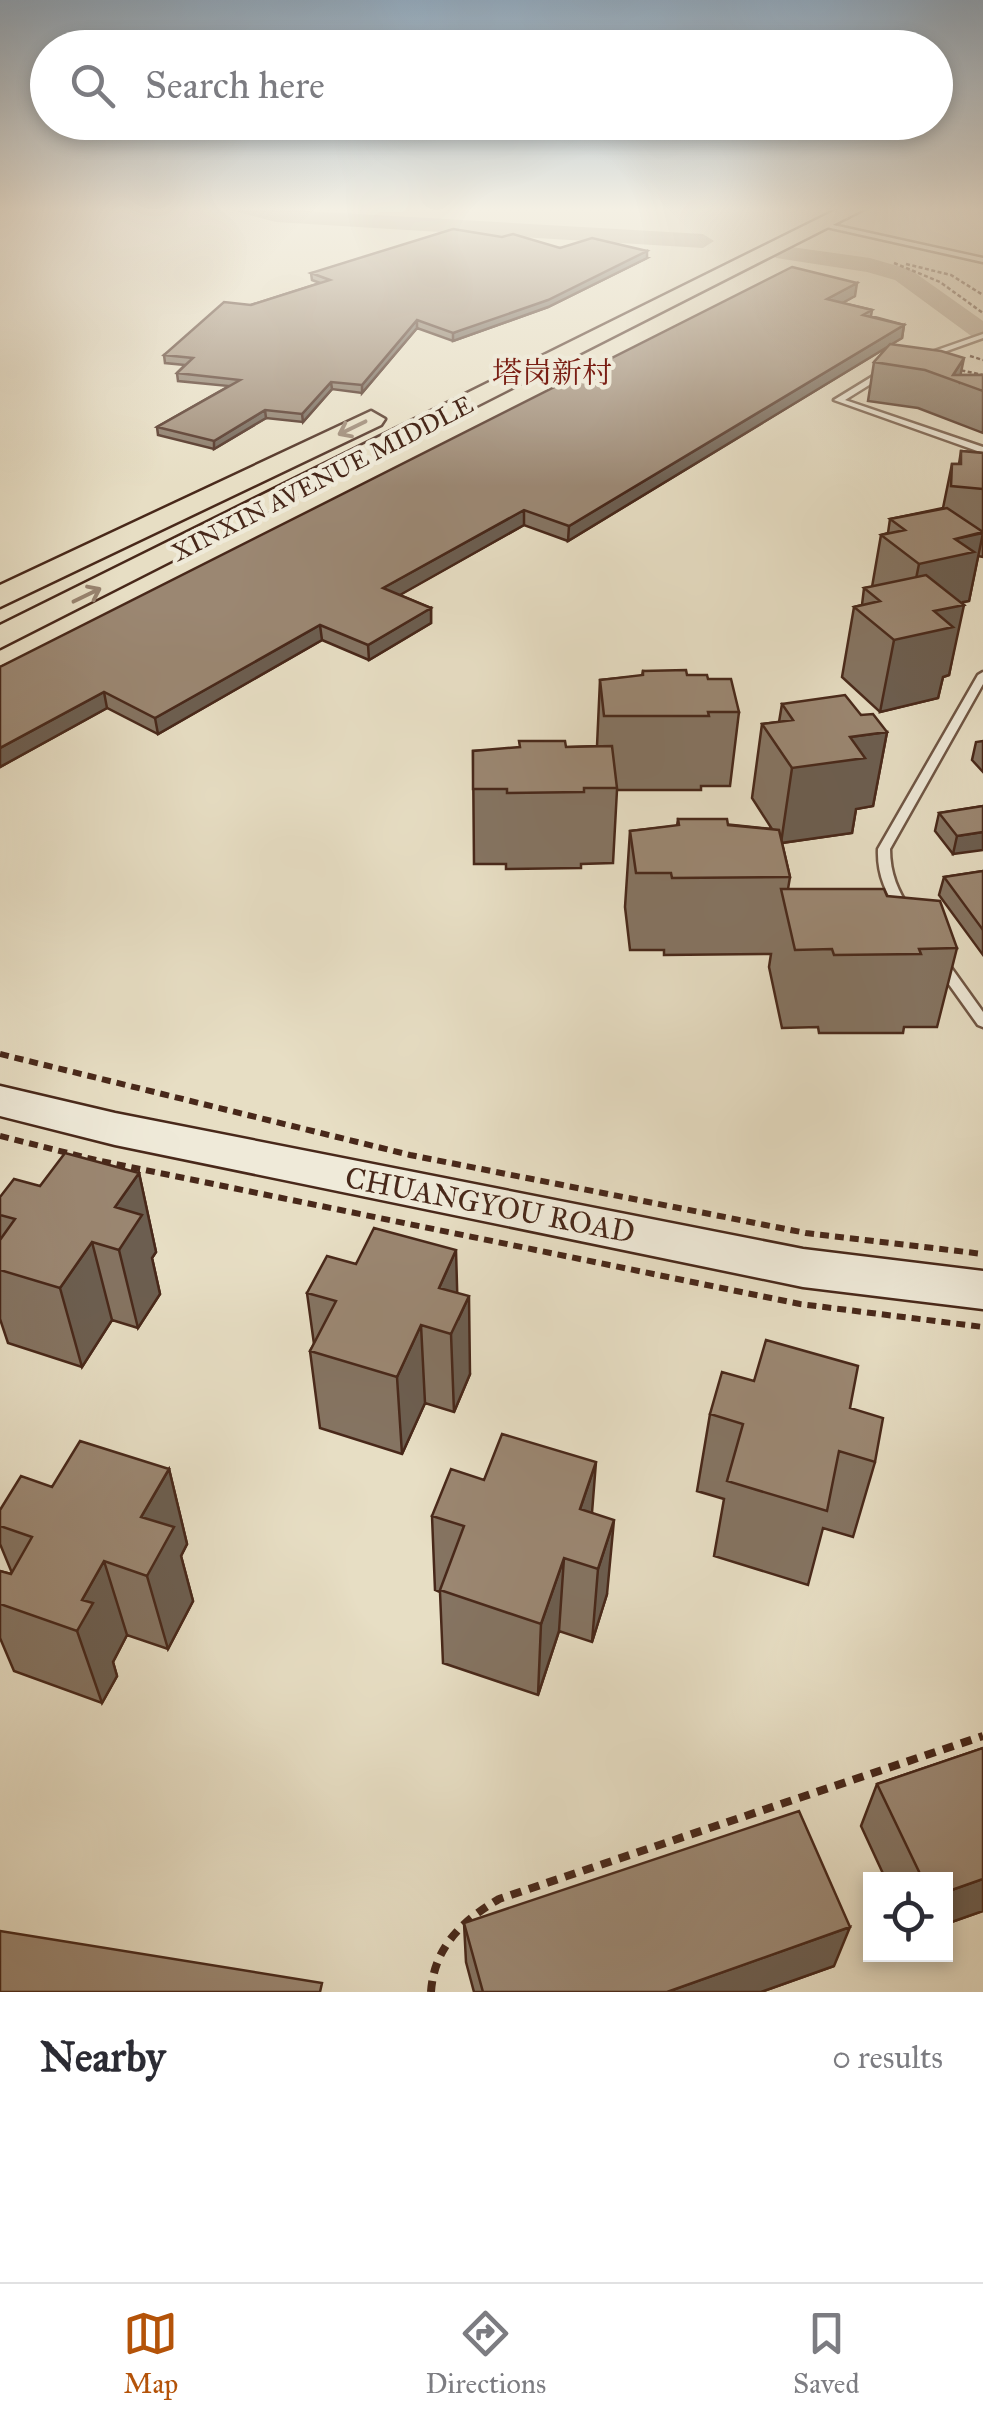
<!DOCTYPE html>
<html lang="en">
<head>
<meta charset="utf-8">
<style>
	:root { --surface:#fff; --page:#f2f2f3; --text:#2b2b33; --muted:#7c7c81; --line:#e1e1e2; --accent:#b45309 }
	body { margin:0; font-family:"IM FELL Great Primer","Noto Serif SC",serif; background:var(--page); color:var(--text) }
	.controls { position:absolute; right:30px; bottom:30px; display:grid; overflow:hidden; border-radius:0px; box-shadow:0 5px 15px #0003 }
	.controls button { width:90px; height:90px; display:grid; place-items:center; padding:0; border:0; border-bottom:2px solid var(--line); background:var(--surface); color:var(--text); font:50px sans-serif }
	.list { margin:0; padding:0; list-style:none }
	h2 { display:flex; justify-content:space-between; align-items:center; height:130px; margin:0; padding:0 40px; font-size:42px }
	h2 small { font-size:32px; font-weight:400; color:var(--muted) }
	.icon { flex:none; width:55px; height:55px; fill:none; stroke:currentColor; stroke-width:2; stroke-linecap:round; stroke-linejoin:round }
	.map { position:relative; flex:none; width:983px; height:1992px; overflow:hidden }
	.search { position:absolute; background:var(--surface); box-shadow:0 5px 15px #0003; left:30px; right:30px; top:30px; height:110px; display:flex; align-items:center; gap:25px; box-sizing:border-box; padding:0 35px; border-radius:55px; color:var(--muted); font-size:38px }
	.sheet { height:290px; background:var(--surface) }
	nav { display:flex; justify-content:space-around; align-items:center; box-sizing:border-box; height:140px; border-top:2px solid var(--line); background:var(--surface); font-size:28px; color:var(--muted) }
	nav a { display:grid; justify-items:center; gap:5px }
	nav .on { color:var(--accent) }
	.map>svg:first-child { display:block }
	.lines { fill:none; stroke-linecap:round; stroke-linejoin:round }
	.river { fill:#b1a08a; fill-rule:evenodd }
	.lane-casing { stroke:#705644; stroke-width:5 }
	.secondary-casing { stroke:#48281a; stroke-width:5 }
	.primary-casing { stroke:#48281a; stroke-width:5 }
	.path-far2 { stroke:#48281a; stroke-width:2.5; stroke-dasharray:4 2.5; stroke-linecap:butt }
	.path-far1 { stroke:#48281a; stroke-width:6; stroke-dasharray:9 6; stroke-linecap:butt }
	.path { stroke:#48281a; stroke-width:8; stroke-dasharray:11 8; stroke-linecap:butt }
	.lane { fill:#efead9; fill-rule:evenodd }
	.secondary { fill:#efead9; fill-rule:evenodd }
	.primary { fill:#e7dec4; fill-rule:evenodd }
	.wall { fill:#857462; stroke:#48281a; stroke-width:2.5 }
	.shaded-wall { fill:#6c5e50; stroke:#48281a; stroke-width:2.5 }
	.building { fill:#9b8772; stroke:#48281a; stroke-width:2.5 }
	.oneway { stroke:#98836f }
	.labels { text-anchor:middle; stroke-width:9; stroke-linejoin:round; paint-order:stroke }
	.far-street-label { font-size:25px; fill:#48281a; stroke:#efead9 }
	.far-quarter-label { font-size:30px; fill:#7a1f14; stroke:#efead9 }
	.street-label { font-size:30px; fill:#48281a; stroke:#efead9 }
</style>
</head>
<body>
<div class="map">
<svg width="983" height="1992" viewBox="0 0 983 1992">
	<rect width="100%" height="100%" fill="#e7dec4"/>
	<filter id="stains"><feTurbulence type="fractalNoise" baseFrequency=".002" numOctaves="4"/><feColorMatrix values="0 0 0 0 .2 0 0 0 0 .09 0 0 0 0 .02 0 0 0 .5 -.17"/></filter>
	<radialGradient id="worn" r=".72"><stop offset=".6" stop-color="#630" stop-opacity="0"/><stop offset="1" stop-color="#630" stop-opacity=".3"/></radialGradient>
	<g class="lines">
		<path class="river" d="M235,207l468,27 11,7 -11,7 -427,-26 -38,-10z
			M784,246l86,12 41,12 72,51v20l-9,-3 -79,-58 -28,-8 -91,-14 -4,-5 4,-5z"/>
		<g class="lane-casing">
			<path id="lane" d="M824,223l159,35v4l-161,-36z
				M983,334v4l-56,20 -7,-2z
				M883,370l7,2 -45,28 138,47v6l-149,-53z
				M983,672v12l-93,165c0,25 8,42 21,62l-6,4 -5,-1c-14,-21 -23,-39 -22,-65l100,-174z
				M940,958l5,1 38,53v15l-5,-2 -45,-63z"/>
		</g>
		<g class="secondary-casing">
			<path id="secondary" d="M0,1086l115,27 688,136 180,22v38l-180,-22 -688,-142 -115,-29z"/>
		</g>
		<g class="primary-casing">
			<path id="primary" d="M842,207h26l-868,441v-23z
				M371,411l14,8 -4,6 -381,182v-22z"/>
		</g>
		<path class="path-far2" d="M894,263l46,19 43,31
			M906,264l45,11 32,20
			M970,356l13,4
			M955,369l28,6"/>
		<path class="path-far1" d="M0,1054l410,101 396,78 177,21
			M0,1136l96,24 704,144 183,23"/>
		<path class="path" d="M431,1992c3,-45 31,-71 68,-93l484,-163"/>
		<use href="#lane" class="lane"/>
		<use href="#secondary" class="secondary"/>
		<use href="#primary" class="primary"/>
	</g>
	<path class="wall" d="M560,248l87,10 -99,49 -95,34 -36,-13 -55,65 -30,-4 -29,33 -37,-4 -52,31 -56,-14 -1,-8 72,-41 -51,-5 -1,-8 8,-8 -20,-2 -1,-8 87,-50 69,-22 -8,-3 -1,-7z
		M855,296l-13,7 30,7 -1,6 33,9 -2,13 -11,6 69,31h23v58l-65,-25 -50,-7 6,-39 15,-16 -321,195 -44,-16 -125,70 32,13v15l-62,37 -47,-20 -164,94 -51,-26 -107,59v-100z
		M961,451l22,2v104l-5,-1 -9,45 -6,1 -14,73 -6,2 -5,21 -58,14 -38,-35 12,-70 8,-2 2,-17 8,-1 9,-52 7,-2 2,-14 53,-11 9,-44h7z
		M643,671l65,8 31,33 -9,74h-29v4h-84l-4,73 -32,1v4l-75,1v-5h-32l-1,-113 124,-5 3,-66 42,-4z
		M782,704l79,11 26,17 -14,74 -17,3 -4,24 -70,10 8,34 -2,12 99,7 70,52 -20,79h-33l-1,6h-84l-1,-6 -36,1 -13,-61 2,-13 -107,1v-5h-34l-5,-43 5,-76 47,-5 1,-7 94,10 -20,-31 10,-74 17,-2z
		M983,741v31l-11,-12 4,-18z
		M983,806l-30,48 -18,-23 4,-18z
		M983,871v84l-44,-60 5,-18z
		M139,1173l17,79 -4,6 8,36 -22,34 -26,-8 -30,47 -74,-24 -8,-24v-122l40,-11z
		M307,1293h150l13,81 -16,38 -29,-9 -23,51 -82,-26 -10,-77 4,-7z
		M850,1408l25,54 -22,75 -30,-9 -15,57 -94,-29 10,-57 -27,-8 13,-77z
		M169,1469l18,75 -6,12 12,45 -25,48 -41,-14 -14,27 4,14 -15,27 -88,-32 -14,-33v-67l11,3 1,-1 -12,-29v-34l52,-23z
		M592,1513l15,81 -15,48 -33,-11 -21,64 -95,-32 -3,-71 -5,-2 -3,-74z
		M983,1748v163l-37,13v-44h-60l-25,-54 16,-42z
		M464,1923l370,43 -73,26h-287l-8,-30z"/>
	<path class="shaded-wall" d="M647,251v7l-99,49 -95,34v-8z
		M857,283l-2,13 -29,16 1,-13z
		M417,320v8l-55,65v-8z
		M904,325l-2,13 -334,203 1,-15z
		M964,358l-5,24 -6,-7z
		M331,382l1,7 -29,33 -1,-8z
		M265,410l1,8 -52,31v-8z
		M524,510v15l-140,79 -1,-16z
		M983,533l-14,68 -6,1v3h1l-15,70 -6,2 -5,21 -58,14 14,-72 11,-7 14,-69 36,-25z
		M431,608v15l-62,37 -1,-15z
		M320,625l2,15 -164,94 -3,-16z
		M104,692l3,16 -107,59v-19z
		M887,732l-14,74 -17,3 -4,24 -71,10 11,-75 58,-31z
		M983,832v18l-30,4 4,-18z
		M139,1173l17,79 -4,6 8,36 -22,34 -19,-78 -4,-43z
		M92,1242l20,78 -30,47 -22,-79z
		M456,1250l2,70 11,-24 1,78 -16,38 -3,-78 -12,-46z
		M421,1325l4,78 -23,51 -5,-77z
		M596,1462l-6,76 -10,-29z
		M169,1469l18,75 -6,12 12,45 -25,48 -21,-73 -6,-59z
		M614,1520l-7,74 -15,48 6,-73z
		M564,1558l-5,73 -21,64 3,-71z
		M104,1561l23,74 -14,27 4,14 -15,27 -25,-72 5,-31z
		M983,1879v32l-37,13v-32z
		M850,1927l-16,39 -73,26h-94z"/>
	<path class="building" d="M453,229l49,8 11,-3 47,14 32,-10 55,13 -99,49 -95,33 -36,-13 -55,65 -31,-3 -29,32 -37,-4 -51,31 -57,-14 83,-47 -63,-7 16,-15 -29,-3 60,-53 27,3 79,-25 -19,-7z
		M792,267l65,16 -30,16 45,11 -9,5 41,10 -335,201 -45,-16 -141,78 48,20 -63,37 -48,-20 -165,93 -51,-26 -104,56v-81z
		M890,344l51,7 23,7 -11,17h30v16l-58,-21 -51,-8z
		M961,451l22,2v36l-32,-3 1,-22h9z
		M947,508l36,24 -28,7 19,13 -55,12 -38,-29 24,-5 -15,-11z
		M926,575l38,30 -30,6 19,16 -59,13 -40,-33 26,-6 -16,-13z
		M686,670l1,5h20l1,4h23l8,33h-31l1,4h-105l-4,-36 43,-5v-4z
		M845,695l16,20 12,-1 14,18 -37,5 15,21 -73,10 -30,-44 31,-4 -11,-16z
		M519,741h46l1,6 46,-1 5,42h-33v4l-77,1v-4h-34v-38l47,-4z
		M983,806v26l-26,4 -18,-23z
		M678,819h49l1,6 51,5 11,47 -118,1 -1,-5h-35l-6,-42 49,-6z
		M983,871v59l-39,-53z
		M781,889h103l3,7 53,5 17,47 -38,1 2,5 -87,1 -2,-6 -37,1z
		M65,1153l74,20 -24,34 27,8 -23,35 -27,-8 -32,46 -60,-18v-30l15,-21 -15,-4v-18l14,-18 26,7z
		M374,1228l82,22 -17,38 30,8 -18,38 -30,-9 -24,52 -87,-26 26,-50 -29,-8 20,-37 29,8z
		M766,1340l92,26 -8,42 33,10 -8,44 -36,-11 -12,60 -100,-30 16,-57 -33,-10 12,-42 32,9z
		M502,1434l94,28 -16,47 34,11 -16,49 -34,-11 -23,66 -101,-34 24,-64 -32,-10 19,-47 33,11z
		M80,1441l89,28 -28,48 33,10 -27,49 -43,-15 -22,39 11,3 -16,28 -77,-27v-33l11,3 21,-37 -32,-11v-16l21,-34 31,11z
		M983,1748v131l-37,13v-12h-23l-46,-96z
		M799,1811l51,116 -183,65h-184l-19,-69z
		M0,1931l322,52 -2,9h-320z"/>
	<defs><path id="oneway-shaft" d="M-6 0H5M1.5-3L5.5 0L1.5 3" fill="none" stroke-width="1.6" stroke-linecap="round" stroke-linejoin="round" transform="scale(2.5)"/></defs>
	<g class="oneway">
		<use href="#oneway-shaft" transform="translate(352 428) rotate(154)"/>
		<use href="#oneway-shaft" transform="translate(87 595) rotate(-26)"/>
	</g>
	<linearGradient id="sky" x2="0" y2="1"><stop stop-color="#92acc2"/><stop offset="0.43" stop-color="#f4f0e4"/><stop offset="1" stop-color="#f4f0e4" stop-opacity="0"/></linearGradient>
	<rect width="983" height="486" fill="url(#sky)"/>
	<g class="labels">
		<g class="far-street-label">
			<text transform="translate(322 478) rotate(-27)" y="9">XINXIN AVENUE MIDDLE</text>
		</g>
		<g class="far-quarter-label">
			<text x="552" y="383">塔岗新村</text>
		</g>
		<g class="street-label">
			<text transform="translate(490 1205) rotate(11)" y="10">CHUANGYOU ROAD</text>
		</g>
	</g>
	<rect width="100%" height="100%" filter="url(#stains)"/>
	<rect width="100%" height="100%" fill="url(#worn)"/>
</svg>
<div class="controls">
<button><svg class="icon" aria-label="locate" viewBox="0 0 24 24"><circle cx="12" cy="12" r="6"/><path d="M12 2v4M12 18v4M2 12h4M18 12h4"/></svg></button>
</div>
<div class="search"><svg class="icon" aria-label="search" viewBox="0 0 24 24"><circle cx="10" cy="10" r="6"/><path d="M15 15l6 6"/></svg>Search here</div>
</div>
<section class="sheet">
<h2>Nearby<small>0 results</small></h2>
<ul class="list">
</ul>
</section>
<nav>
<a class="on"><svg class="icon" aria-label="map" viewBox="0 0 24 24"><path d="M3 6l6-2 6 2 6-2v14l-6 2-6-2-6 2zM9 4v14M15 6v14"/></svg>Map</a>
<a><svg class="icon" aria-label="directions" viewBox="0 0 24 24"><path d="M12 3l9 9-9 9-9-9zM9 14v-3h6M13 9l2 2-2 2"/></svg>Directions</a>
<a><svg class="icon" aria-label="saved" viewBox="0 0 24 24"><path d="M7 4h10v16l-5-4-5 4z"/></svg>Saved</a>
</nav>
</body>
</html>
